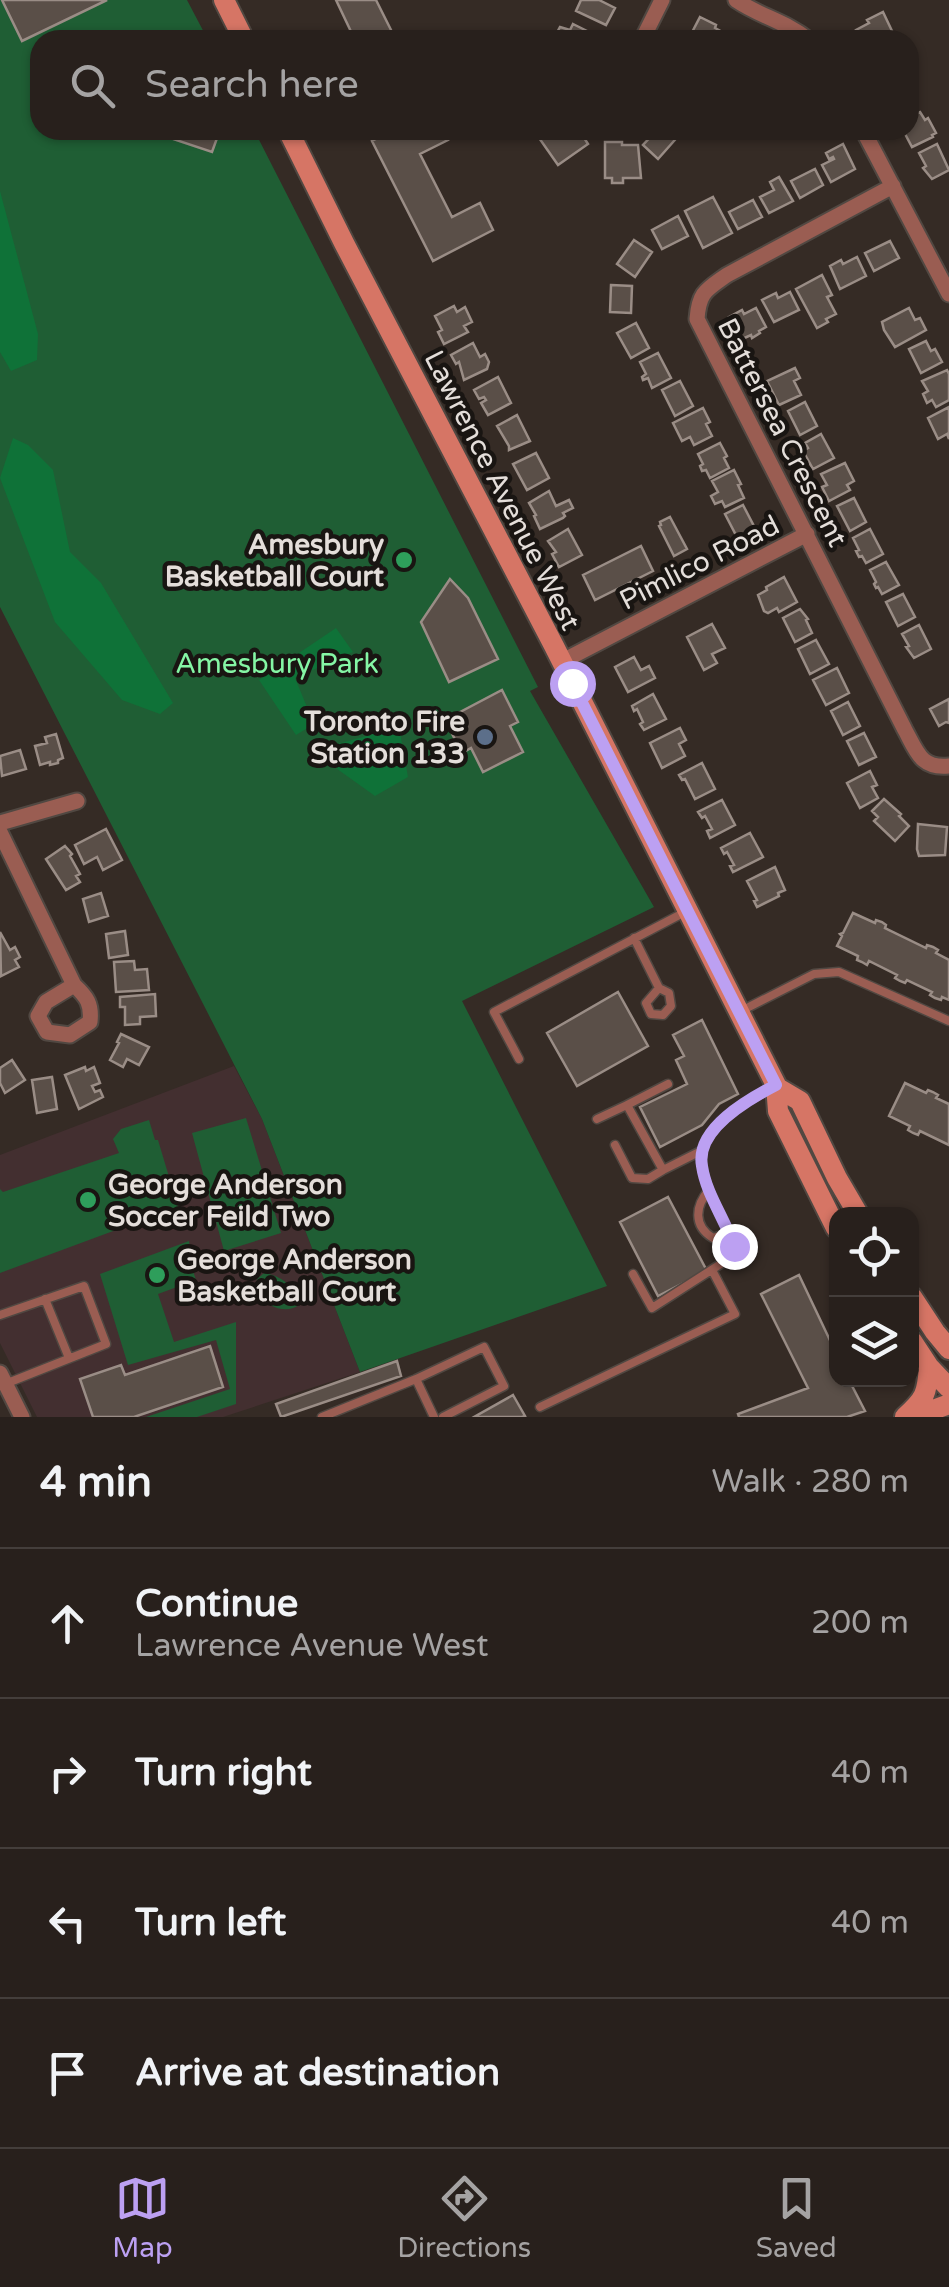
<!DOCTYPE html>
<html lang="en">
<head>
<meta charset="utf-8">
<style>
	:root { --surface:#28201c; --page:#302825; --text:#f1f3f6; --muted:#a5a3a3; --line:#443e3b; --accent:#bca0f2 }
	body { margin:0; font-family:"Varela Round",sans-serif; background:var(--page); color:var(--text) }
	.controls { position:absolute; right:30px; bottom:30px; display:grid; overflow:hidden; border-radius:20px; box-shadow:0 2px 8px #0004 }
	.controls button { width:90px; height:90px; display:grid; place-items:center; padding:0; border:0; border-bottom:2px solid var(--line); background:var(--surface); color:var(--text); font:50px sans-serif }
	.stop { position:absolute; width:30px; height:30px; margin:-22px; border:8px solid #bca0f2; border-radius:50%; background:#fff }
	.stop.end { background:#bca0f2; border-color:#fff; box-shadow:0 2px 10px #0008 }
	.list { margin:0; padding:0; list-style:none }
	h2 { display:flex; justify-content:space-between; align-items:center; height:130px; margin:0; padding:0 40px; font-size:42px }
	h2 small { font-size:32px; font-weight:400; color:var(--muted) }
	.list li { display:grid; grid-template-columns:65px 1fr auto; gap:30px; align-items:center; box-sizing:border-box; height:150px; padding:0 40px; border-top:2px solid var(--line) }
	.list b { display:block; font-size:38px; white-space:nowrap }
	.list p { margin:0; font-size:32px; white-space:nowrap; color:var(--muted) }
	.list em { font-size:32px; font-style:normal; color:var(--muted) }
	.icon { flex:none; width:55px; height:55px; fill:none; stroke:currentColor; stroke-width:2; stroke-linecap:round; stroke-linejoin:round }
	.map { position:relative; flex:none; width:949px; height:1417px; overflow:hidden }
	.search { position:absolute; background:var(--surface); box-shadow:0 2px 8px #0004; left:30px; right:30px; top:30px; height:110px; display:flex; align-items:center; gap:25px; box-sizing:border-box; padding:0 35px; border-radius:30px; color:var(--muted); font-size:38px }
	.sheet { height:730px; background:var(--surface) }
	nav { display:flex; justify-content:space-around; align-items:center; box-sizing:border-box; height:140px; border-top:2px solid var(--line); background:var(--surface); font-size:28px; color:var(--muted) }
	nav a { display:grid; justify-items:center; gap:5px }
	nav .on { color:var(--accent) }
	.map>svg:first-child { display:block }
	.education { fill:#432f30 }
	.green { fill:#1f5e34 }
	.forest { fill:#0f7238 }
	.building { fill:#5a4f48; stroke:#9a8d86; stroke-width:2.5 }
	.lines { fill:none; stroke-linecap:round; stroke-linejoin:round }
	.service-casing { stroke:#514842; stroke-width:11 }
	.minor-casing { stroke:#514842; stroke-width:19 }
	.secondary-casing { stroke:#514842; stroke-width:24 }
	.service { stroke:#9a5d52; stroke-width:8 }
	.minor { stroke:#9a5d52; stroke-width:15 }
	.secondary { stroke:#d67565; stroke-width:20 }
	.route { stroke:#bca0f2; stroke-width:12 }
	.leisure-dot { fill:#2e9e5b; stroke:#191512; stroke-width:4 }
	.service-dot { fill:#5c6f8a; stroke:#191512; stroke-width:4 }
	.labels { text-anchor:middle; stroke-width:9; stroke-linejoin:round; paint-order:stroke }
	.street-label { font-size:28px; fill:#e4deda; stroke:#191512 }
	.poi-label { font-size:28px; font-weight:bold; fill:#e4deda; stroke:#191512; text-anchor:end }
	.park-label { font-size:28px; fill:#85f6a5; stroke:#191512 }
</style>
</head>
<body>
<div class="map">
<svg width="949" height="1417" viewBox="0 0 949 1417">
	<rect width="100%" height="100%" fill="#352b25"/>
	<path class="education" d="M234,1066l28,53 98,253 -137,45h-186l-37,-74v-188z"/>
	<path class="green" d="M0,0h187l21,40h-168v90h214l284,557 -8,4 124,216 -192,94 145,285 -247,86 -98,-253 -262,-512z
		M246,1118l35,115 -57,18 -32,-118z
		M149,1120l6,20h3l20,67 -178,66v-84l3,3 116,-39 -6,-14 8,-10z
		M189,1241l1,10 -3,1 9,28 -38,14 16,48 62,-20v82l-39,13h-51l84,-28 -14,-49 -88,25 -28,-91z
		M264,1273c16,2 33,14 35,32 -14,10 -31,1 -43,-10l1,-16z"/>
	<path class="forest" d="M0,191l38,143 -1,26 -26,11 -11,-19z
		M13,438l15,7 25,25 17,82 31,31 72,120 -13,11 -38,-14 -67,-78 -55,-144z
		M336,628l17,24 -58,26 19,46 -18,11 -37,-55z
		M399,727l9,50 -33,19 -63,-45z"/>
	<path class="building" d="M2,0h105l-85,41z
		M336,0h40l20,40h-41z
		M581,0h18l16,8 -9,17 -30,-14z
		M883,12l9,19 -17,9h-14l-5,-10 13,-7 -2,-3z
		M700,17l16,8 -1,3 23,12h-44l-5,-2z
		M573,24l18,9 -4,7h-34l7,-13 10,3z
		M920,112l5,8 3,-2 8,15 -4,2 1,2 -21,10 -8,-15 5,-2v-13z
		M172,130h48l-8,22 -42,-14z
		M393,130h50l5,10 -28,14 32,63 28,-14 13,27 -60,31 -61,-120z
		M543,130h16l2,4 6,-4h12l9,14 -30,21 -21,-30z
		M657,130h20l4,3 -23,26 -15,-14z
		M605,142h17v3h16l3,33h-18v5h-11v-5h-7z
		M843,144l12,25 -24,13 -9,-17 12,-6 -1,-2 -4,2 -3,-6z
		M937,144l12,26 -17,9 -9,-11 3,-2 -7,-13z
		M815,169l8,16 -23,13 -9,-17z
		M779,177l14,24 -24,12 -9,-16 14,-7 -4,-8z
		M713,197l19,36 -29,15 -18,-37z
		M753,200l9,17 -24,12 -9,-17z
		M678,216l10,20 -26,13 -10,-19z
		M634,240l18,12 -17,25 -18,-13z
		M890,241l9,17 -25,13 -9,-18z
		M857,257l9,19 -26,13 -10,-23 11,-6 2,4z
		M822,275l10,20 -5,2 9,17 -10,5 2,3 -11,6 -21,-39z
		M611,285l21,1 -1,27 -21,-1z
		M790,292l9,18 -25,12 -12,-22 14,-7 2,5z
		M454,306l3,6 8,-5 7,15 -8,4 4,6 -24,12 -6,-12 4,-2 -7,-14z
		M756,308l10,19 -7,4 1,2 -8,5 -1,-3 -11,5 -11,-23 13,-7 2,4z
		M909,308l6,12 5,-2 6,12 -31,17 -11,-17 -2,-8z
		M636,323l13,25 -18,10 -14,-25z
		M926,341l5,10 4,-2 7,13 -21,11 -12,-24z
		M473,343l7,14 5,-3 4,8 -2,7 -23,11 -5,-18 -3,2 -5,-9z
		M658,353l13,25 -19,10 -4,-10 -5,2 -1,-3 4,-3 -6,-12z
		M795,368l5,10 -6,3 7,14 -22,10 -12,-24z
		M947,370l2,4v26l-13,7 -4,-7 -5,3 -4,-9 5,-3 -6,-10z
		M498,377l13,26 -23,12 -7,-12 5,-3 -2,-3 -5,2 -5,-9z
		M680,381l13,25 -18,10 -13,-26z
		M805,402l12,24 -17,9 -12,-24z
		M949,407v32l-2,-5 -9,5 -10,-21z
		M703,408l7,14 -4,2 6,12 -18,9 -4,-8 -8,4 -9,-18z
		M517,415l13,26 -21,9v-4l-12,-20z
		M821,434l13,24 -21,11 -10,-18 5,-3 -3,-5z
		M720,443l7,13 -3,2 5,10 -19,10 -4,-8 -4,1 -2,-5 3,-2 -5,-10z
		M536,453l13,25 -22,12 -14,-26z
		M845,463l9,18 -7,4 3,5 -21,11 -7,-14 5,-2 -6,-11z
		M734,470l7,14 -3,1 6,13 -19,9 -3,-6 -7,3 -4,-8 7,-4 -6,-11z
		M549,491l7,15 13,-6 4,8 -10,5 2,3 -2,2 -23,11 -6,-13 2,-1 -7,-12z
		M854,498l12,24 -16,9 -13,-25z
		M743,505l13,25 -18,9 -13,-25z
		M670,517l17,32 -13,7 -15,-30 2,-1 -1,-3z
		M568,529l14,26 -23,12 -7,-13 4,-2 -8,-11z
		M870,529l13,25 -17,9 -4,-7 -3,1 -3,-6 3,-1 -6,-12z
		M641,546l12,25 -58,29 -12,-25z
		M886,562l13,23 -17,9 -4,-7 -2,1 -2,-4 2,-2 -6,-12z
		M784,577l13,25 -18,10 -2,-4 -9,5 -4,-2 -6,-16 9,-5 -1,-3z
		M450,579l18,19 30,61 -49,23 -28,-60z
		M903,594l12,23 -17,9 -12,-24z
		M800,609l8,10 -2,1 6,13 -17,9 -12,-24z
		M712,624l13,24 -13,6 5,9 -13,7 -17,-33z
		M919,625l12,24 -17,9 -8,-11 3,-1 -7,-12z
		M816,640l13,24 -19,10 -12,-25z
		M634,657l7,13 8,-4 6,12 -27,14 -13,-25z
		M837,668l12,25 -23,12 -13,-25z
		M502,690l16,32 -8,4 13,26 -40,20 -12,-24 -9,5 -17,-33z
		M653,694l13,25 -22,11 -4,-6 3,-2 -6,-13 -3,2 -2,-5z
		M949,699v24l-3,-1 -7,4 -9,-17z
		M848,702l12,24 -17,9 -12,-24z
		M680,728l6,12 -7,4 6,12 -23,12 -12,-25z
		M864,733l12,24 -17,8 -12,-24z
		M56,734l7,24 -5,2v3l-8,2v-3l-10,3 -5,-19 12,-3 -2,-6z
		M20,750l6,19 -24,7 -2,-20z
		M702,763l13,26 -20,10 -10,-20 -3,1 -3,-5z
		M870,771l7,14 -5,2 6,11 -18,10 -13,-25z
		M884,799l17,15 -2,2 10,10 -14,15 -21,-20 4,-4 -6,-6z
		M722,800l13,25 -25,13 -3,-7 5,-2 -7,-13 -3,2 -4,-6z
		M918,824l29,3 -2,28 -26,1 -2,-7z
		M106,829l16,31 -19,10 -6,-13 -13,7 -9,-19z
		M750,833l13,24 -30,15 -3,-6 4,-1 -7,-13 -3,2 -3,-6z
		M65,846l7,8 -2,2 10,18 -4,2 4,6 -14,8 -20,-31z
		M775,867l10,23 -7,3 1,3 -22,11 -3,-6 3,-1 -10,-19z
		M101,893l7,23 -19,6 -6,-23z
		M853,913l22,10 1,-3 6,2 4,3 -1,3 41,20 1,-3 6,2 5,3 -2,3 13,7v40l-7,-3 -1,3 -6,-2 -5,-3 2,-3 -25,-12 -2,3 -5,-2 -5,-3 2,-3 -28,-14 -2,4 -5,-3 -5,-2 1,-4 -21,-10 5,-10 -2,-2 3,-1z
		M125,931l3,24 -19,3 -3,-24z
		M0,932l10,18 5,-3 5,10 -5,3 4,7 -18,9z
		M134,961l1,9 12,-1 2,21 -33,2 -2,-30z
		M618,992l30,54 -71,40 -30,-53z
		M155,994l1,22 -16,1v7l-15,1v-18h-5v-10z
		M702,1020l36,74 -19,10 -17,21 -42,22 -20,-40 47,-23 -11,-24 8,-4 -11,-21z
		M121,1034l28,13 -10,18 -12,-6 -4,8 -13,-7 9,-17 -2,-1z
		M12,1060l13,20 -20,13 -5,-10v-15z
		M85,1067l1,4 8,-4 6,16 -8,3 3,6 5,-2 3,7 -24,12 -14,-34z
		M52,1077l5,32 -20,4 -5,-33z
		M905,1083l21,10 2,-3 5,2 5,3 -2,3 13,6v41l-29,-14 -2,4 -5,-2 -5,-3 2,-4 -21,-10z
		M668,1197l39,74 -49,25 -38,-74z
		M799,1275l37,78v27h13l16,31 -18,6h-108l-1,-3 70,-26 -47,-94z
		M210,1346l13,41 -89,30h-41l-13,-38 41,-14 4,10z
		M397,1361l4,15 -120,41 -5,-13z
		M513,1395l12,21 -3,1h-48z"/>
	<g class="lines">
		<g class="service-casing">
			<path id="service" d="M634,938l25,50 10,5 2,13 -8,9 -12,-1 -5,-11 13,-15
				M743,1010l71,-36 25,-2 110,49
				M519,1059l-25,-47 193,-101
				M627,1105l41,-21
				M597,1119l30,-14 36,65 38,-19
				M615,1145l17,33 16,1 15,-9
				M709,1190c-14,16 -16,36 4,48l15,-5
				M633,1274l19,34 78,-50 4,-12c-10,-27 -28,-53 -32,-81 -5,-35 44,-64 71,-78
				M45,1299l24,59
				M0,1315l84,-29 22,58 -101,40
				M416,1379l18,38
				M540,1407l195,-93 -23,-44
				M322,1417l94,-38 68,-32 20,39 -61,31"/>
		</g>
		<g class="minor-casing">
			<path id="minor" d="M736,0c23,16 51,22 73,40
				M642,40l20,-40
				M863,130l86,164
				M893,186l-166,89c-21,15 -28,17 -30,44l208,411c12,22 16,39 44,36
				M561,662l246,-128
				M0,823l77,-22
				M0,832l74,153c13,12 18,19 16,37l-20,13 -23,-3 -9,-16 8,-14 28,-17
				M0,1373l22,44"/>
		</g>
		<g class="secondary-casing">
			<path id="secondary" d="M224,0l20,40
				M288,130l56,113 210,403 222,439 2,26 58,117
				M778,1088l22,13 37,77 21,36
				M912,1297l23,35 14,17
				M912,1341l17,26 20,21
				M905,1417c20,-18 22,-23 24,-50
				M914,1417l35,-13"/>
		</g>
		<use href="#service" class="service"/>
		<use href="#minor" class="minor"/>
		<use href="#secondary" class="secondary"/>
	</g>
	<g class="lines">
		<path class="route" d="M572,683l204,402c-27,14 -81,44 -74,81 4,28 23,53 32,80"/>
	</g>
	<g class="leisure-dot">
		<circle cx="404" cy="560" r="10"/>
		<circle cx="88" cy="1200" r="10"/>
		<circle cx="157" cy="1275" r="10"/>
	</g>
	<circle class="service-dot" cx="485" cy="737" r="10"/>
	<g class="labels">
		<g class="street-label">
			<text transform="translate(783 432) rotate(63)" y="10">Battersea Crescent</text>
			<text transform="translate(503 490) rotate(63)" y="10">Lawrence Avenue West</text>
			<text transform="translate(699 562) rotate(-27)" y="10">Pimlico Road</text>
		</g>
		<g class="poi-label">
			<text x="384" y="554">Amesbury<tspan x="384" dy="32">Basketball Court</tspan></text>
			<text x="465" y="731">Toronto Fire<tspan x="465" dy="32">Station 133</tspan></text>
			<text x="108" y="1194" text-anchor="start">George Anderson<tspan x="108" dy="32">Soccer Feild Two</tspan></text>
			<text x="177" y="1269" text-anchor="start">George Anderson<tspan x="177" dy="32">Basketball Court</tspan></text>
		</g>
		<g class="park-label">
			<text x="277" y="673">Amesbury Park</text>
		</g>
	</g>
</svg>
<div class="controls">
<button><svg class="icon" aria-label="locate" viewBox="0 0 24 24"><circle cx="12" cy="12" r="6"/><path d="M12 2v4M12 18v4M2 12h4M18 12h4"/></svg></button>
<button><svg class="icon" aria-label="layers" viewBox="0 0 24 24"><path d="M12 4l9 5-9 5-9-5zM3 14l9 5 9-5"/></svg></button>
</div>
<div class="stop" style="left:572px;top:683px"></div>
<div class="stop end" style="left:734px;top:1246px"></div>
<div class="search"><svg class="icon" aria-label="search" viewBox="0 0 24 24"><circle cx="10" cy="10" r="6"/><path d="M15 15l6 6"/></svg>Search here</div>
</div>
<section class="sheet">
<h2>4 min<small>Walk · 280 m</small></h2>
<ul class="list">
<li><svg class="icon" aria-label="ahead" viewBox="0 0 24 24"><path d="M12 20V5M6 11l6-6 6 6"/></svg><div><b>Continue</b><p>Lawrence Avenue West</p></div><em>200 m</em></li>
<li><svg class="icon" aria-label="right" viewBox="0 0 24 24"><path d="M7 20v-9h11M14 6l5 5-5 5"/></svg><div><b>Turn right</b></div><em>40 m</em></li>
<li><svg class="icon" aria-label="left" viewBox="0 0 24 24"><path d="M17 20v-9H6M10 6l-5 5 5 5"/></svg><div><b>Turn left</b></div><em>40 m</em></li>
<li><svg class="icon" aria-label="arrive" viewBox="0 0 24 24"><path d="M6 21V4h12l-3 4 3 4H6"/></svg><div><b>Arrive at destination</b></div></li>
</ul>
</section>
<nav>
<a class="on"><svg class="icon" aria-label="map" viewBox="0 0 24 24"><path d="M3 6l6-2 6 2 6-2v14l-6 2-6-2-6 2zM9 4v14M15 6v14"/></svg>Map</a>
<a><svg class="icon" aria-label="directions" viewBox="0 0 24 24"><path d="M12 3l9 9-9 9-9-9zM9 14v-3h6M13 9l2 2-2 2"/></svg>Directions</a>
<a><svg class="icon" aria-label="saved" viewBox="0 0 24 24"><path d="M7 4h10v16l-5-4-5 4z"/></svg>Saved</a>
</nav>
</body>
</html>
